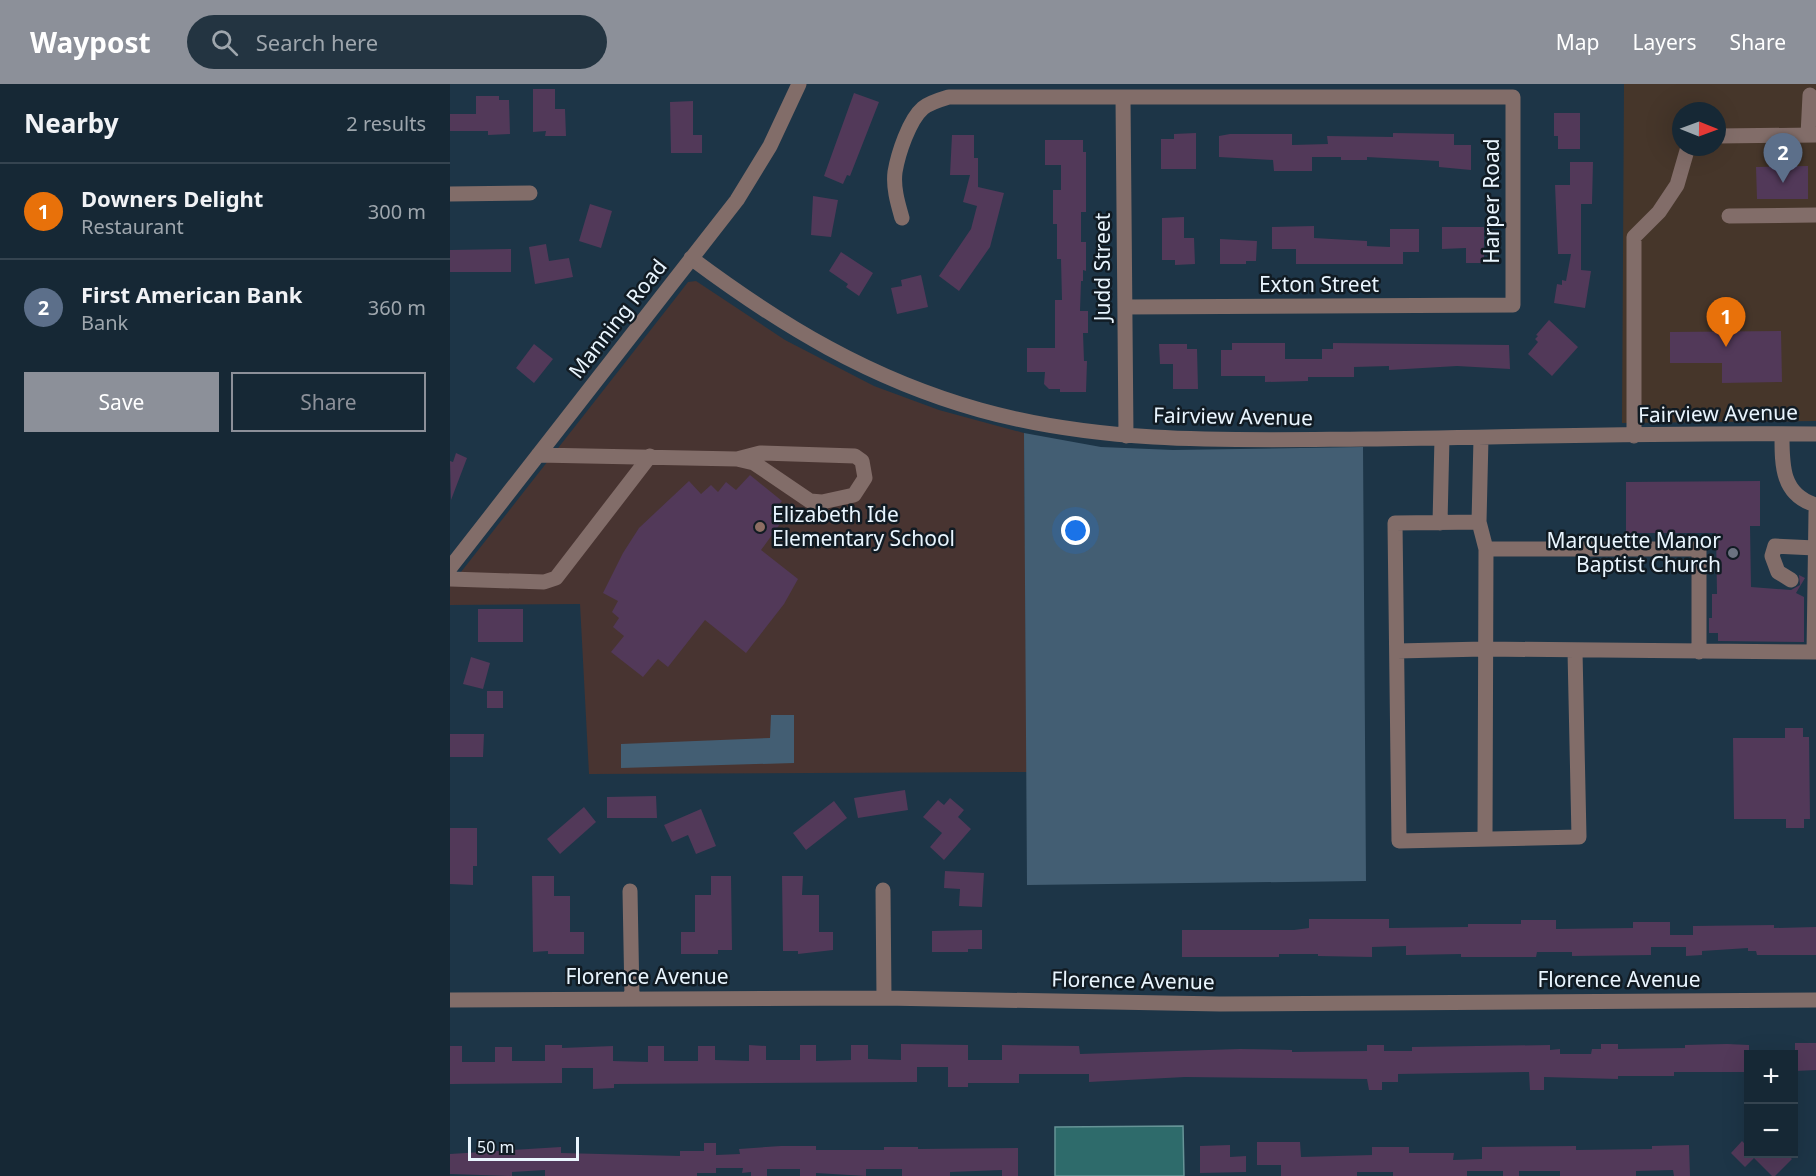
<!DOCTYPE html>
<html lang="en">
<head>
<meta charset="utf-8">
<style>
	:root { --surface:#162835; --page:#233441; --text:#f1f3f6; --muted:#9ea6ad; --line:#354450; --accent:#8c9099 }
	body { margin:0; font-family:"Noto Sans",sans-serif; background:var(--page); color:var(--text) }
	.controls { position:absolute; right:18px; bottom:18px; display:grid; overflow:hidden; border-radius:0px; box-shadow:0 6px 24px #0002 }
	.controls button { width:54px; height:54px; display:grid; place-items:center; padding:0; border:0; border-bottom:2px solid var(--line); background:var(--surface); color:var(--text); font:30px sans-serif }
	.compass { position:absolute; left:1222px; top:18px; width:54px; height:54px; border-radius:50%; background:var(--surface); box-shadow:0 6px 24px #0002; rotate:91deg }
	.scale { position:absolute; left:18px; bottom:15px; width:111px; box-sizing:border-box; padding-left:6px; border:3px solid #e9f5fe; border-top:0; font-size:16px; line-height:21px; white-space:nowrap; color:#e9f5fe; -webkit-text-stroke:4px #111b23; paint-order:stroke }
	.you { position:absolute; left:626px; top:447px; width:21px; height:21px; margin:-15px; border:4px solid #fff; border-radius:50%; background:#1a73e8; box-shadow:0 0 0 9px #1a73e833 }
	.badge { display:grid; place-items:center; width:39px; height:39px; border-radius:50%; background:var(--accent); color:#fff; font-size:20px; font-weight:700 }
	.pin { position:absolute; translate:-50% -50px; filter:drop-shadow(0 2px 3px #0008) }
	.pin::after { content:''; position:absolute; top:32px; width:21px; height:18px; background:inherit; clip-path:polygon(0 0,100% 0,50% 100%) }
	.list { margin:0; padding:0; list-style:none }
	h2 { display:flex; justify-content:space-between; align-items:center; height:78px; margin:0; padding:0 24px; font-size:26px }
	h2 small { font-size:20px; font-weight:400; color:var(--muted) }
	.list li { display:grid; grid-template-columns:39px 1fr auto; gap:18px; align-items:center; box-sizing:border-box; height:96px; padding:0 24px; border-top:2px solid var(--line) }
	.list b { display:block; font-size:22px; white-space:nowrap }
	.list p { margin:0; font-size:20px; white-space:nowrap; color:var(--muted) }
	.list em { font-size:20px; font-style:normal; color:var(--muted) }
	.actions { display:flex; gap:12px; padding:18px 24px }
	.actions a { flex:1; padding:14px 0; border:2px solid var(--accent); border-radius:0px; text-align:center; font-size:21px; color:var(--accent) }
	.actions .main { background:var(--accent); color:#fff }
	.icon { flex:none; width:33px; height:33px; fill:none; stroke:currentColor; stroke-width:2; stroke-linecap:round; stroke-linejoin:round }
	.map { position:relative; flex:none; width:1366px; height:1092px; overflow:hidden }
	header { display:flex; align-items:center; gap:36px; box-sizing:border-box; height:84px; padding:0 30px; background:var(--accent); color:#fff }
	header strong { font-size:28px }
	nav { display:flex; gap:33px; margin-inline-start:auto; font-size:21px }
	.search { width:420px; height:54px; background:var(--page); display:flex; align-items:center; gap:15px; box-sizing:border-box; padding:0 21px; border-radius:33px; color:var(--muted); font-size:22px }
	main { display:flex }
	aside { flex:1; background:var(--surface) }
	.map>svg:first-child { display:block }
	.commercial { fill:#46362a; fill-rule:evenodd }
	.education { fill:#483431 }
	.green { fill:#435e73 }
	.water { fill:#2e6b6b; stroke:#669497; stroke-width:1.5 }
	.building { fill:#523959 }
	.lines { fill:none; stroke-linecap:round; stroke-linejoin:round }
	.minor { stroke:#826d69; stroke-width:15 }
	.education-dot { fill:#8d6e63; stroke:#111b23; stroke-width:2 }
	.worship-dot { fill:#6b7280; stroke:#111b23; stroke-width:2 }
	.labels { text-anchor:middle; stroke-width:5; stroke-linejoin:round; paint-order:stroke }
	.street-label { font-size:21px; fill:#e9f5fe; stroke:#111b23 }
	.poi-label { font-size:21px; fill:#e9f5fe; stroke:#111b23; text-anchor:start }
</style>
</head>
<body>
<header>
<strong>Waypost</strong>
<div class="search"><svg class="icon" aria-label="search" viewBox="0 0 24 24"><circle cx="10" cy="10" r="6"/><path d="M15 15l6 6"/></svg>Search here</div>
<nav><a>Map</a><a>Layers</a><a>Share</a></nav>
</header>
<main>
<aside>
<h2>Nearby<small>2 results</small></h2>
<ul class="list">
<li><span class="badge" style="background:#e8710a">1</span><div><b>Downers Delight</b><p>Restaurant</p></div><em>300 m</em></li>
<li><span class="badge" style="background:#5c6f8a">2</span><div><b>First American Bank</b><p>Bank</p></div><em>360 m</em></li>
</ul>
<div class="actions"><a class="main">Save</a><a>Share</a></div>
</aside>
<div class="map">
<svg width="1366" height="1092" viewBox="0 0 1366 1092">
	<rect width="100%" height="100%" fill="#1d3547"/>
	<path class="commercial" d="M1174,0h192v337l-194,2zM1231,27h36v36h-36z"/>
	<path class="education" d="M246,197l89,59 89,46 65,24 85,23 3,339 -438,2 -9,-170 -130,1v-19l228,-291 10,-13z"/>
	<path class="green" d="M574,349l77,14 72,3 190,-3 3,434 -339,4z
		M321,631h23v48l-173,5v-24l149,-6z"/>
	<path class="water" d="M733,1042l1,50h-129v-49z"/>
	<path class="building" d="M83,5h22v20h10l1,27h-21l1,-5 -13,1z
		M404,9l25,9 -29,74 -3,-1 -4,9 -19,-8z
		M26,12h23v4h10l1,34 -22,1v-4h-38v-17h26z
		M243,17v34h9v18h-31l-1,-51z
		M1104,29h26v36h-22v-13h-4z
		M746,49v36h-35v-30h13v-5z
		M943,49l61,1v11h17v25l-32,-3v-6l-72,-4v3h-26v-3h-29v14h-38l-1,-11 -54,-3v-21l11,-2h62v11l36,-1 -1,-8 66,1z
		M502,51h22v23h4v29l26,6 -14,54 -31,44 -20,-15 32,-47 6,-23 -14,-4 7,-27h-20z
		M595,56h38v12h3v60h-5v30h5v29l-3,-1v11h-2l-1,30h8v22h-5l1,28h3l-1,31h-26v-3h-11l-5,-5 1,-12h-18v-24h28v-48h7l-1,-41h-4v-35h-4v-34h8v-25h-16z
		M1120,78h23l-1,42h-11v66l10,1 -6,37 -31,-5 3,-19 5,1v-5l4,1 5,-27h-13l-3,-69h15z
		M1358,82v33h-51l-1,-32z
		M363,112l25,4 -7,37 -20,-2z
		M140,120l22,7 -11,37 -22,-7z
		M734,133v21h10l1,26 -20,1v-5h-13v-42z
		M864,142v12l53,3v5l23,1v-18h29v23h-16v12h-107v-15h-24v-22z
		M992,143h42v36h-18v-15l-24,1z
		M770,155l37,2 -1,20h-10v3h-26z
		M96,160l3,17 20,-3 4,19 -38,7 -6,-37z
		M61,165v23h-61v-22z
		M391,168l32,21 -14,23 -13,-9 2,-3 -19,-13z
		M471,191l7,32 -31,7 -6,-26 11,-2 -1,-6z
		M1099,236l29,27 -26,29 -24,-22 10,-12 -3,-3 3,-3 -2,-1z
		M1331,247l1,51 -60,1v-20h-52v-31z
		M782,259h53v16h37v-10h11v-6l176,2 1,24 -53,-3 -68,4v-4l-35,1v10h-46v4l-43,1v-6h-44v-26h11z
		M84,260l19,15 -19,24 -18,-15z
		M709,260h28v5h10l1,40h-25v-25h-13z
		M6,369l11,5 -16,42 -1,-39 3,1z
		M300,391l32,26 -12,15 10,8 -19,26 37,29 -14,25 -38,49 -41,-33 -37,47 -10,-8 -15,18 -32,-25 13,-16 -11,-9 6,-9 -7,-6 6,-11 -15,-8 20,-40 16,-25 50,-47 12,13 10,-9 7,7 8,-10 10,8z
		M1310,397v45h-10l1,61 40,3 9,-5 -1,-10 6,3 -9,15 8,4v45l-86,-1v-8h-9v-15h3v-24h5l-1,-61h-90v-51z
		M28,525h45v33h-45z
		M21,573l19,6 -7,26 -20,-5z
		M37,607h16v17h-16z
		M1335,644h18v9h6l1,82h-6v9h-18v-9h-52l-1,-81h52z
		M0,650h34l-1,23h-33z
		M455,706l3,20 -50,8 -4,-20z
		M206,712l1,22h-50v-21z
		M500,714l14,12 -6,7 13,12 -27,31 -14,-13 12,-14 -19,-16 15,-17 6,5z
		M384,717l13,17 -41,32 -13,-17z
		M134,723l12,15 -36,32 -13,-15z
		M251,725l15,37 -20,8 -8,-19 -16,7 -8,-17z
		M0,744h27v38h-4v19l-23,-1z
		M495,787l39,2 -2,34 -23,-1 1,-17 -16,-1z
		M82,792h22v20h16v36h14v22h-36v-3l-15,1z
		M261,792h20l1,74h-14v4h-37v-22h14v-37h16z
		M332,792h21l-1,19h17v37h14v18l-35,4v-3h-15z
		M859,835h80v9l79,-1v-3h53v-4h35v9l77,-1v-6h37v13h23v-9l81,-1v3l42,-1v28h-59l-1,-4h-8v-3l-46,3v4l-16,1v-9h-35v8l-79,1v-4h-35l-1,5h-75v-3l-55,1v-9l-34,1v10l-54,-1v-2h-39v3h-97v-27h112l15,-2z
		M532,846v19h-14v3h-36v-21z
		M1345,959h21v27l-21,1z
		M451,960l67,1v15h34v-15l77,1 1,8 160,-5 52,1v2l75,-1v-6h17v6h28v-4l138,-2v5l10,-1v5h31l1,-5h9v-5h17v5l67,-1v-3l42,-1 22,1v27h-75v4h-56v3l-74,-2v13h-14l-1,-18 -131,2v8h-16v8h-13l-2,-11 -182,-2 -96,5v-8h-70v9h-51v4h-20v-20h-31v15l-303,2v4l-21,1v-21h-31v15l-112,1v-38h12v16h33v-15h17v14h33v-16h17v3l51,-2v15l35,1v-16h16v15h34v-15h17v14l34,1v-16l17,1v14h34v-15h16v16l35,-1v-15h17v14l33,1z
		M1292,1057l7,7v6h38l5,5 -17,17h-3l-18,-18 -9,9 -14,-14z
		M807,1058h43l1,15 71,-2v-8h37v6h45l-1,7 29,-1v-12l94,-1v4l76,-1v-3l37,-1 1,31h-16l-1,-6 -37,1v5h-76v-5h-41v5h-16v-5h-36v5h-74v-4h-36v4h-76v-11h-24z
		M254,1059h12v12l24,-1 -1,-5 42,-3h35v4h68v-3h34v2l100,-1v28h-16v-6l-52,2v4h-48v-7h-36v7l-50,-3v3h-16v-7h-33v7h-16v-4l-9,1 1,-5h-27v5h-19v3h-152v-6l-33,2v4l-62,-2v-20l111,-7v6l119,3v-5h24z
		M780,1061v12l16,-1v16l-46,1v-27z"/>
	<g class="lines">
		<path class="minor" d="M673,14l3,338
			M1358,51l2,-40
			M1267,52l99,-1
			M0,110l80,-1
			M1279,132l87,-1
			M452,134c-4,-14 -9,-30 -7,-46 3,-18 14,-52 28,-64 8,-6 16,-8 26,-11h564v208l-388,2
			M241,174c91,68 179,121 289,152 125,35 256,30 385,29 150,-2 301,-7 451,-5
			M1332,350c0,30 -1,61 34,71
			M1184,352v-199l25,-25 18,-27 11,-38
			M1031,354l-2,84 7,27 -1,290
			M88,371l199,4 17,4 56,38 12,1 32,-7 11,-17 -3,-17 -7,-5 -95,-3 -23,6
			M1029,438l-84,1 4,318 180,-4 -4,-186
			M990,439l2,-85
			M1036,465h213v103
			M0,484l287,-368 33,-54 29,-62
			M0,495l94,3 12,-4 94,-122
			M1341,496l-13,-8 -6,-16 3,-10 40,2
			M947,567l87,-2 332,3
			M1364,568l2,-140
			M433,806l1,108
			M180,807l2,107
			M0,916l434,-2 336,6 596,-4"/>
	</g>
	<circle class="education-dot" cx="310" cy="443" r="6"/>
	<circle class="worship-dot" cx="1283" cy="469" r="6"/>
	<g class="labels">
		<g class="street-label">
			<text transform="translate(1042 117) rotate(-90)" y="7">Harper Road</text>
			<text transform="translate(653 183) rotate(-90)" y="7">Judd Street</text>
			<text x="869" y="208">Exton Street</text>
			<text transform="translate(168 235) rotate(-52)" y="7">Manning Road</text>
			<text transform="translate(1268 330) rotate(-1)" y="7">Fairview Avenue</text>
			<text transform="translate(783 333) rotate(1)" y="7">Fairview Avenue</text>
			<text x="197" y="900">Florence Avenue</text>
			<text x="1169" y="903">Florence Avenue</text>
			<text transform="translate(683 897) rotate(1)" y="7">Florence Avenue</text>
		</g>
		<g class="poi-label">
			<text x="322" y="438">Elizabeth Ide<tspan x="322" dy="24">Elementary School</tspan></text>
			<text x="1271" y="464" text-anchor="end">Marquette Manor<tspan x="1271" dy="24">Baptist Church</tspan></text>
		</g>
	</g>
</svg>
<div class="controls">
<button>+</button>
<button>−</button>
</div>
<svg class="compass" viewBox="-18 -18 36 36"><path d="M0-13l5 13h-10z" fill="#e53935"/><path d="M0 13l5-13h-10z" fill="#9ea6ad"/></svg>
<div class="scale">50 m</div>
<div class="you"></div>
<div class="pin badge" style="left:1276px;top:263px;background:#e8710a">1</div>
<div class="pin badge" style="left:1333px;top:99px;background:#5c6f8a">2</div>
</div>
</main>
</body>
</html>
